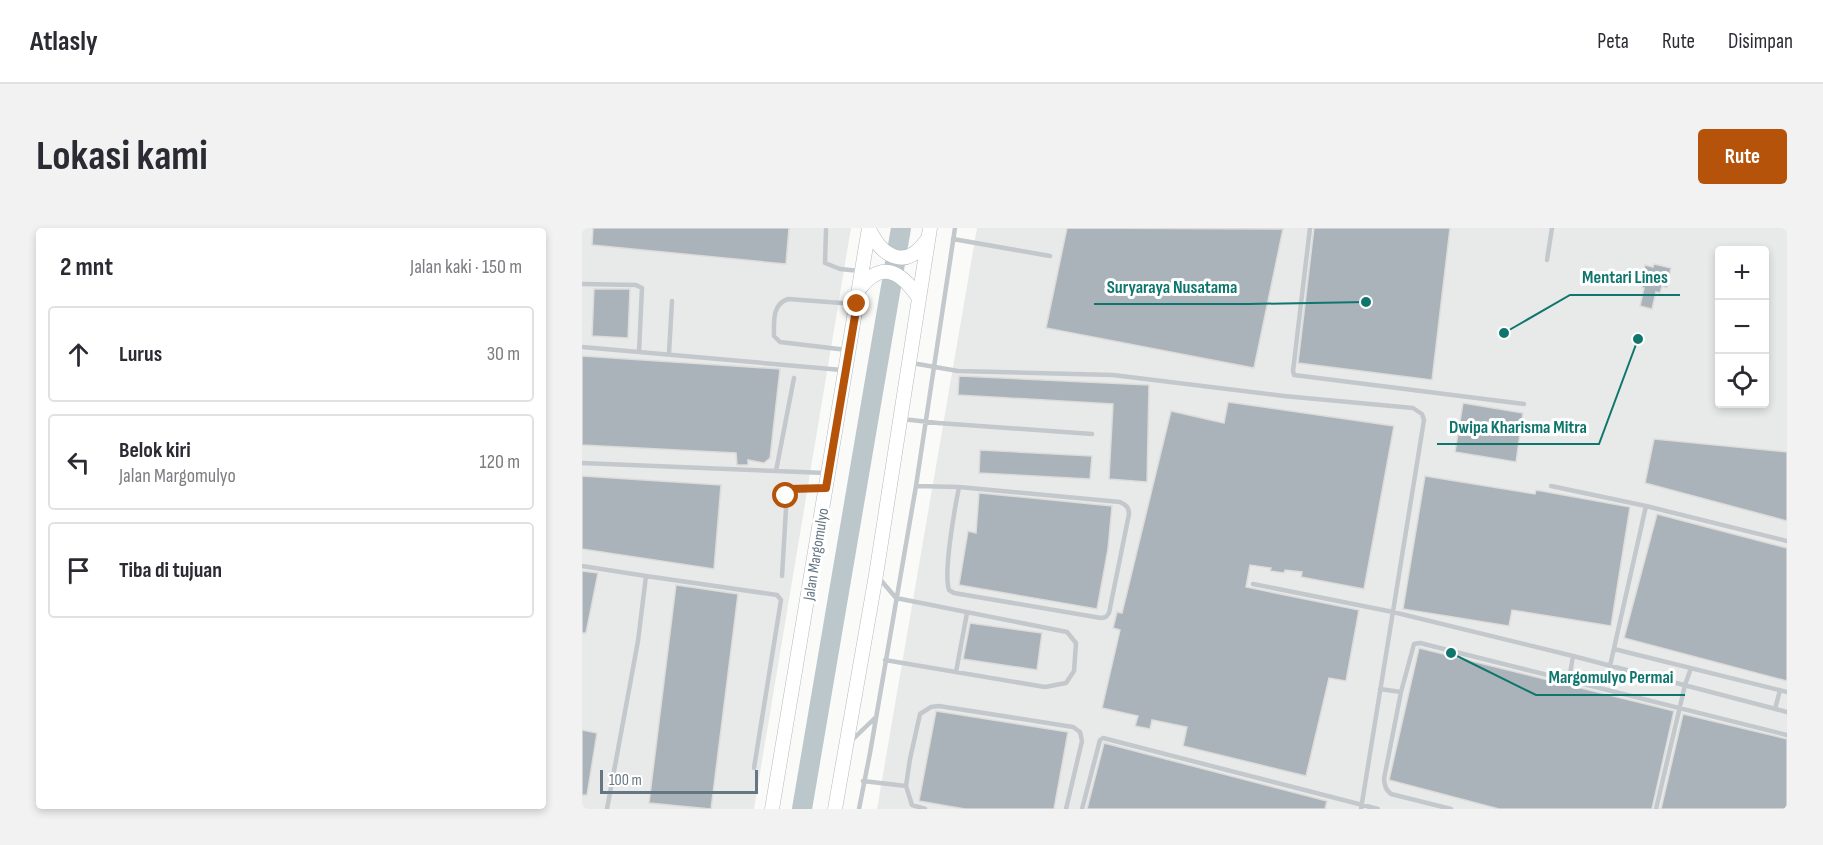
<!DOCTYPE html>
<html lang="id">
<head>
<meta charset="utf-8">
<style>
	:root { --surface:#fff; --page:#f2f2f3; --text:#2b2b33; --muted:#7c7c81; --line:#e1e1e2; --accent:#b45309 }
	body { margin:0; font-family:"Sofia Sans Condensed",sans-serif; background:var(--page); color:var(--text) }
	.controls { position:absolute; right:18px; top:18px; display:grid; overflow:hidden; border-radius:6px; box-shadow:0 3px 9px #0003 }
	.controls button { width:54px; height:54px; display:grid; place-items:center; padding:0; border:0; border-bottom:2px solid var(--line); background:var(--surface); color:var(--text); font:30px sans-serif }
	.scale { position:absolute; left:18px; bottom:15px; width:158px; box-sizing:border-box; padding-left:6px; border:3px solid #657683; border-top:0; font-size:16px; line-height:21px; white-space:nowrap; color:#657683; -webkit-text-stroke:4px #fff; paint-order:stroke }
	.stop { position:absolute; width:18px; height:18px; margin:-14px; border:4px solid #b45309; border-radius:50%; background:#fff }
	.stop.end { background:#b45309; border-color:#fff; box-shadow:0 2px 6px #0008 }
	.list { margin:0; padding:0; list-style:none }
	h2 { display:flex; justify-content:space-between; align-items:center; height:78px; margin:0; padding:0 24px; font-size:26px }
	h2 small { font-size:20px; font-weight:400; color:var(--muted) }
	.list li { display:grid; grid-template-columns:39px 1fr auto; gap:18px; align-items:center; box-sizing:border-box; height:96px; margin:0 12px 12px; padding:0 12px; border:2px solid var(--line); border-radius:6px }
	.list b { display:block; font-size:22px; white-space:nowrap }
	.list p { margin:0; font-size:20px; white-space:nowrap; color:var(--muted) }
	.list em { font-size:20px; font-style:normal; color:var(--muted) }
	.icon { flex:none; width:33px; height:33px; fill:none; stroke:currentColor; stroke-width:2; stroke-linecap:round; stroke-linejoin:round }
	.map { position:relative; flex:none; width:1205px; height:581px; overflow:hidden; border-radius:6px }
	header { display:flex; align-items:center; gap:36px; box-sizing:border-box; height:84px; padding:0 30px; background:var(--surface); border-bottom:2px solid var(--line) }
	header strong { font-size:28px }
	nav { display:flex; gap:33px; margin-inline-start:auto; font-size:21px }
	.intro { display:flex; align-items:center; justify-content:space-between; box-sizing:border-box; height:144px; padding:0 36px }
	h1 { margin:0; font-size:42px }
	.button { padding:15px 27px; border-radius:6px; background:var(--accent); color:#fff; font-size:21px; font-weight:700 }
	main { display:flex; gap:36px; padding:0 36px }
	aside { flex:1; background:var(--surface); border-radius:6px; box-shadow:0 3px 9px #0003 }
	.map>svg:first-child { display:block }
	.built { fill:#e8e9e9; fill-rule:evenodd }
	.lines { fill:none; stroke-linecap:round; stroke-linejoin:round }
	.river { stroke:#bbc7cb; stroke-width:20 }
	.building { fill:#aab3b9; stroke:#dcdcda; stroke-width:1.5 }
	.secondary-casing { stroke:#b3babf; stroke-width:15 }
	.service { stroke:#c3c8cc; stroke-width:4.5 }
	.secondary { stroke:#fff; stroke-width:14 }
	.route { stroke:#b45309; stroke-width:8 }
	.labels { text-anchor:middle; stroke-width:6; stroke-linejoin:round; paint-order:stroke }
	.street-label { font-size:16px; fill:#657683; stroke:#fff }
	.leader { fill:none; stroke:#0f766e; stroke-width:2 }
	.callout-dot { fill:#0f766e; stroke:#fff; stroke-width:2 }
	.callout-label { font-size:18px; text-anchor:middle; font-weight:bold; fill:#0f766e; stroke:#fff; stroke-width:6; stroke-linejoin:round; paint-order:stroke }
</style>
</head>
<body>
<header>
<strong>Atlasly</strong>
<nav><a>Peta</a><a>Rute</a><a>Disimpan</a></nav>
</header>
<div class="intro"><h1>Lokasi kami</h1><a class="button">Rute</a></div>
<main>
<aside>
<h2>2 mnt<small>Jalan kaki · 150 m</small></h2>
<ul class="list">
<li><svg class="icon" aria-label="ahead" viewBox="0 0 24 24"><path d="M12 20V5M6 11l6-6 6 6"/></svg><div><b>Lurus</b></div><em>30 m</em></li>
<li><svg class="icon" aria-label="left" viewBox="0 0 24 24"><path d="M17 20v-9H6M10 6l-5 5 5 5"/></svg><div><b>Belok kiri</b><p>Jalan Margomulyo</p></div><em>120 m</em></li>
<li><svg class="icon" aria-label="arrive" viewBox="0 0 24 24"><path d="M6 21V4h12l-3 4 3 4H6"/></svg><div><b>Tiba di tujuan</b></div></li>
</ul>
</aside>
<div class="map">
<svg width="1205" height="581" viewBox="0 0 1205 581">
	<rect width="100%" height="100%" fill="#fafaf8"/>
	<path class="built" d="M0,0h269l-97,581h-172z
		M395,0h810v581h-910zM1138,22h44v154h-44z"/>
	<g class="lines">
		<path class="river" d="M220,581l99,-581"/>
	</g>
	<path class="building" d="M11,0h196l-3,36 -194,-19z
		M485,0l216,1 -29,139 -208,-40z
		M732,0h136l-18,152 -134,-17z
		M1072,36l17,4 -4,20 -5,-2 -2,7 -4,-1 -4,17 -12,-3 4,-18h-2l1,-6h-1l3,-17 8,2z
		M12,61h36l-2,49 -36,-2z
		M0,128l198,13 -10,89 -6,5 -16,-3v5h-11l-1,-12 -154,-8z
		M377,148l190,9 -2,97 -38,-3 4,-75 -155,-9z
		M646,174l166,24 -30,163 -63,-12 1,-5 -17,-2 -1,3 -14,-2 1,-3 -21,-3 -4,22 113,23 -13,71 -17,-3 -23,98 -123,-30 4,-19 -35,-7 -2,9 -15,-3 3,-10 -36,-8 18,-78 -7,-2 4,-16 5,1 49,-202 53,12z
		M881,175l60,10 -7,49 -61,-10z
		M1072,211l133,13v69l-142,-38z
		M398,222l112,6 -2,23 -111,-6z
		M0,248l139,9 -7,84 -132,-20z
		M843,248l110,18 1,-4 94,17 -19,119 -99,-16 -3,16 -106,-17z
		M397,265l133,13 -4,43 -11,60 -138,-24 9,-54 8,2z
		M1075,286l130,34v133l-163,-43z
		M0,343l16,2 -12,60h-4z
		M94,357l62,9 -27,215 -62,-6z
		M388,395l72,10 -5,37 -74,-11z
		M837,420l255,63 -22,98h-153l-110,-29z
		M354,483l132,21 -14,77h-89l-46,-8z
		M1101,486l104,25v70h-126z
		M0,502l15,3 -10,62h-5z
		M522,515l223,58 -2,8h-238z"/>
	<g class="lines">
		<g class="secondary-casing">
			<path id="secondary" d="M287,1c13,28 37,42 58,11
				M278,60c23,-29 42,-15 59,10
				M190,581l97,-581
				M253,581l41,-234 54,-347"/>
		</g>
		<path class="service" d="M728,0l-17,143 1,4 230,29
			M244,2l-1,33 15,6 20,2
			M371,11l97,17
			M965,32l5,-32
			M0,56l54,1 6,3 -3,64
			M0,119l260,23
			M265,122l-67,-8 -6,-6c0,-14 -2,-32 14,-37l67,5
			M87,125l3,-52
			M330,135l46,8 155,4 171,21 129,12 9,6 2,6 -63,389
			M212,150l-18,93 50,2
			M320,191l36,4 154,11
			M0,235l194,8
			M334,258l43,1 161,15c6,3 9,5 9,12l-20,99 -3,4 -5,1 -147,-25 -5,-3c-6,-17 6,-83 10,-103
			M969,258l95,20
			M0,338l64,10 -8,65 -31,168
			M64,348l131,19 4,5 -27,168
			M200,348l5,-84 3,-3h32
			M297,350l17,20 171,34 9,11 -2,28 -8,12 -21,4 -160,-27
			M671,356l140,28 180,44 214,56
			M1032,421l173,43
			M1028,438l36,-160 141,35
			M374,444l11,-59
			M987,452l4,-24
			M798,461l21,3
			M1193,481l5,-19
			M268,514l26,-25
			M281,553l43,5 4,-27 10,-45 11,-7 8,-1 134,21 7,5 2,9 -16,68
			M324,558l6,19 13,4
			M277,581l11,-56 46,-267 39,-258
			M500,581l18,-69 3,-2 275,71
			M869,581l-60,-15c-6,-5 -6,-8 -7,-15l17,-87 13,-48 6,-1 367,92
			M1074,581l29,-124 6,-17"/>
		<use href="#secondary" class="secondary"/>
	</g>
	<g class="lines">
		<path class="route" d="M204,268l4,-7 36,-1 31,-184"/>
	</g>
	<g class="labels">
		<g class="street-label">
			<text transform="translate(233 326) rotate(-81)" y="6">Jalan Margomulyo</text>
		</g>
	</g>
	<path class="leader" d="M922 105L988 67H1098M784 74L667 76H512M1056 111L1017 216H855M869 425L954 467H1103"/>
	<g class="callout-dot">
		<circle cx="922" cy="105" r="6"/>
		<circle cx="784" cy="74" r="6"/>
		<circle cx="1056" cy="111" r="6"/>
		<circle cx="869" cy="425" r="6"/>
	</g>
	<g class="callout-label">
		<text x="1043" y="55">Mentari Lines</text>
		<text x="590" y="65">Suryaraya Nusatama</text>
		<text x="936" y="205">Dwipa Kharisma Mitra</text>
		<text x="1029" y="455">Margomulyo Permai</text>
	</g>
</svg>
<div class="controls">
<button>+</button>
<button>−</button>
<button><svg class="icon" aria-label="locate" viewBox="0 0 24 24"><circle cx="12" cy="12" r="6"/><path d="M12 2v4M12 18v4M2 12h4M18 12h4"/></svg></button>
</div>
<div class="scale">100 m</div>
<div class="stop" style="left:204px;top:268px"></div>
<div class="stop end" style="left:275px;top:76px"></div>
</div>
</main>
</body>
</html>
